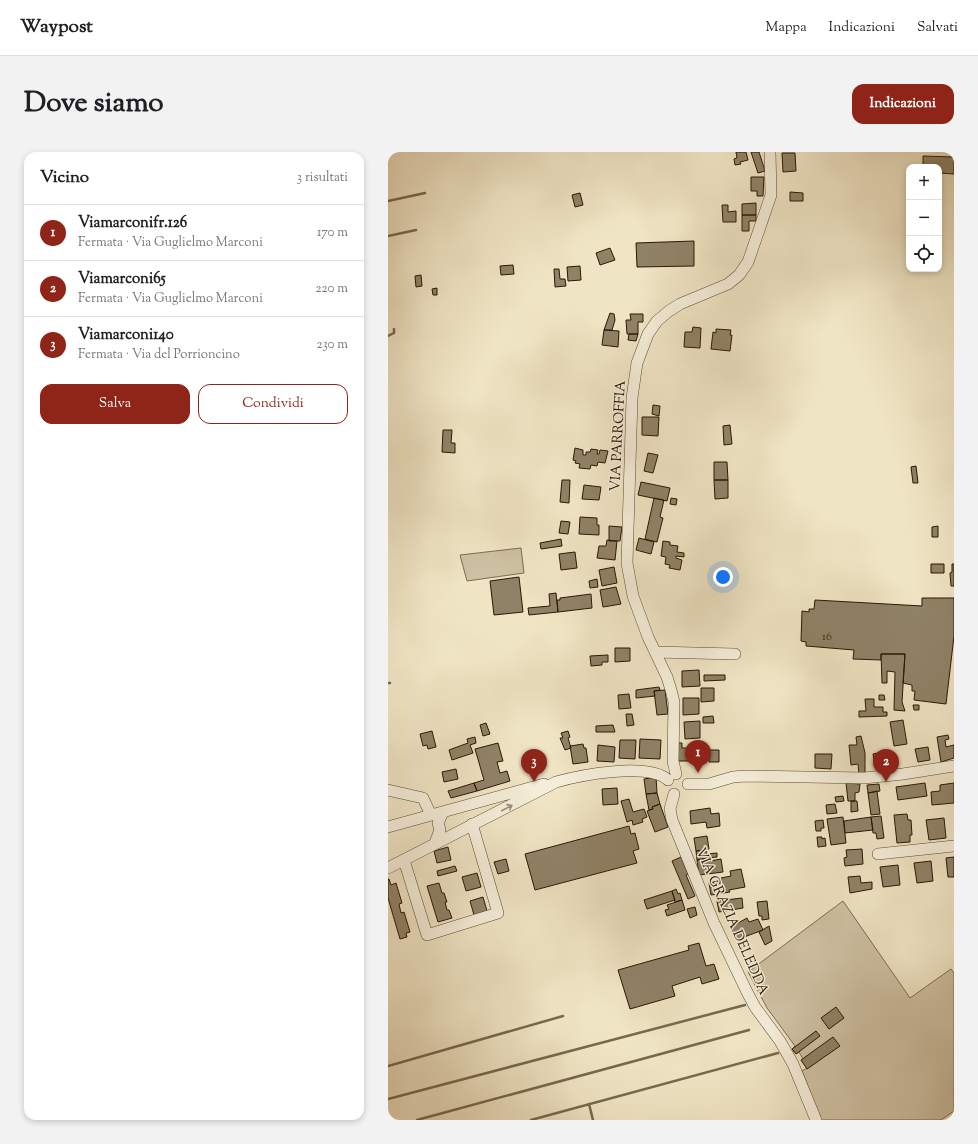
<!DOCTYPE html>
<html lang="it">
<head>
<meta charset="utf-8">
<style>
	:root { --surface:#fff; --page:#f2f2f2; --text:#202124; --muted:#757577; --line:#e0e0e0; --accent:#8f2418 }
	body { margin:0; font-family:"Sorts Mill Goudy",serif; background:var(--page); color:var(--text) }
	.controls { position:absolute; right:12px; top:12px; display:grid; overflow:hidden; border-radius:8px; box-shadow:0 2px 6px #0003 }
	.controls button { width:36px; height:36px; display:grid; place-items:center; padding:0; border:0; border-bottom:1px solid var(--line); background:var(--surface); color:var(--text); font:20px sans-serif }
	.you { position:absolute; left:335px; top:425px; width:14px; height:14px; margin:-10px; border:3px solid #fff; border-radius:50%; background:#1a73e8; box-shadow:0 0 0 6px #1a73e833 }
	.badge { display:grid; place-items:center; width:26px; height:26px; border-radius:50%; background:var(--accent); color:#fff; font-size:13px; font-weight:700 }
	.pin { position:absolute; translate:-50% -33px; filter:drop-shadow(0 1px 2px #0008) }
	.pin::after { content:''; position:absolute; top:21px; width:14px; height:12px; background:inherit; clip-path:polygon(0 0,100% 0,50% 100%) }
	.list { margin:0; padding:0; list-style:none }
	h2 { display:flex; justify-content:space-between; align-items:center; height:52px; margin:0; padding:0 16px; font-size:17px }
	h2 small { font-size:13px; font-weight:400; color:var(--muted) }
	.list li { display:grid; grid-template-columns:26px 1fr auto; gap:12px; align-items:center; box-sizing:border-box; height:56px; padding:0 16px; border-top:1px solid var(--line) }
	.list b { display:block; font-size:15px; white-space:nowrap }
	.list p { margin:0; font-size:13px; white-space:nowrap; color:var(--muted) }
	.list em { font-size:13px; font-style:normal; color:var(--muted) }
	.actions { display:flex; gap:8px; padding:12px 16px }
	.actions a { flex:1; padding:9px 0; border:1px solid var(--accent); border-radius:12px; text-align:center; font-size:14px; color:var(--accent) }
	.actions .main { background:var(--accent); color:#fff }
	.icon { flex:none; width:22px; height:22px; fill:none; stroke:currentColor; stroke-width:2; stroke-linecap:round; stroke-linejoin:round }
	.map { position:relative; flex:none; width:566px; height:968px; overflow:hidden; border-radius:12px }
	header { display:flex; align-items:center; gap:24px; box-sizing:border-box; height:56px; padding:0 20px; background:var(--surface); border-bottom:1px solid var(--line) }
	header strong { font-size:19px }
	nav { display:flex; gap:22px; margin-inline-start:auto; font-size:14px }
	.intro { display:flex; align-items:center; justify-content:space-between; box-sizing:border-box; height:96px; padding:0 24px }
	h1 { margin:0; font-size:28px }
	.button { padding:10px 18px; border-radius:12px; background:var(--accent); color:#fff; font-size:14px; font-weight:700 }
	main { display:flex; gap:24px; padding:0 24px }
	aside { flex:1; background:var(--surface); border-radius:12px; box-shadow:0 2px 6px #0003 }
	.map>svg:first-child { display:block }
	.green { fill:#cec1a3; stroke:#7c6c52 }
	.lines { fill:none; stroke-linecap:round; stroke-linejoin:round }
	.stream { stroke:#78684f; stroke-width:2.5 }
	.building { fill:#908267; stroke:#2a1702 }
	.minor-casing { stroke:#5b4a32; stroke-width:12 }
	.minor { stroke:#f5edd9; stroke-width:11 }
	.oneway { stroke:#9a8d78 }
	.labels { text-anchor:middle; stroke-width:3; stroke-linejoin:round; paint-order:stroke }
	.number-label { font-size:12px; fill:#44321b }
	.street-label { font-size:14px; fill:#2a1702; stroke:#f5edd9 }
</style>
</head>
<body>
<header>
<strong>Waypost</strong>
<nav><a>Mappa</a><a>Indicazioni</a><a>Salvati</a></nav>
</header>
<div class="intro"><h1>Dove siamo</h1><a class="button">Indicazioni</a></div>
<main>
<aside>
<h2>Vicino<small>3 risultati</small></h2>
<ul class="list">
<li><span class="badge">1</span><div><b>Viamarconifr.126</b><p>Fermata · Via Guglielmo Marconi</p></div><em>170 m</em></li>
<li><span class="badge">2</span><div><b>Viamarconi65</b><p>Fermata · Via Guglielmo Marconi</p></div><em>220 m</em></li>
<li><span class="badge">3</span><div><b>Viamarconi140</b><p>Fermata · Via del Porrioncino</p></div><em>230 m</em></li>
</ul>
<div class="actions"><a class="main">Salva</a><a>Condividi</a></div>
</aside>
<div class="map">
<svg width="566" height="968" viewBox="0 0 566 968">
	<rect width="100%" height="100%" fill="#efe4c4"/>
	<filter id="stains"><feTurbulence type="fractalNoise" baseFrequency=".005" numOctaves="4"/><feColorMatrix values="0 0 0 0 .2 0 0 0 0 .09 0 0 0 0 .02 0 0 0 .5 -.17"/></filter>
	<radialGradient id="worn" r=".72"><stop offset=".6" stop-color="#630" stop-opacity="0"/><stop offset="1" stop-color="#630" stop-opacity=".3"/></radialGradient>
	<path class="green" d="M133,396l3,25 -57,8 -7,-26z
		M455,749l67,97 41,-29 3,4v138l-13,9h-120l-19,-49 5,-3 -6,-8 2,-1 -4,-7 -3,2 -4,-5 3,-3 -28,-38 -19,-36z"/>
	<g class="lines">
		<path class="stream" d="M0,49l37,-8
			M0,84l28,-6
			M0,184l6,-3v-4
			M0,531h2
			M0,914l175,-50
			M0,947l357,-94
			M201,952l4,16
			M29,968l332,-90
			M143,968l247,-67"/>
	</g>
	<path class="building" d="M348,0h10l2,8 -8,2 1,2 -6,1 -1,-6 3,-1z
		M363,0h8l6,19 -7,2z
		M394,1h13l1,18 -13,1z
		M535,4l31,1v17l-15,-1v-6h-16z
		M363,25h13l-1,19h-6v-5h-6z
		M402,40l13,1v8h-13z
		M192,41l3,12 -8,2 -3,-12z
		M368,51v12h-14v-11z
		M334,53h6v7l8,-1v11h-13z
		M354,63h14v6h-7v10h-7z
		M306,89v25l-57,1 -1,-24z
		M222,96l5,12 -15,5 -4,-12z
		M125,113l1,9 -13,1 -1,-9z
		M192,114l1,14 -13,1 -1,-14z
		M166,117h5l1,10h5l1,7 -11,1z
		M33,123l1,11 -6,1 -1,-11z
		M49,136v7h-4l-1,-6z
		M222,161l4,1 1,6 -3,10h-8z
		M242,162h13v8h-5v12h-11l-1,-14h5z
		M305,175l8,1 -1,20 -16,-1 1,-15h7z
		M328,177l15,1 -1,5h2l-2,16 -19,-2 2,-17 3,1z
		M216,178l15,1 -1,16 -16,-2z
		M241,182h9l-2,7 -8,-1z
		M265,253l7,1 -1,10 -7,-2z
		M254,265h17l-1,19 -16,-1z
		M342,273l2,19 -8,1 -1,-19z
		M55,278h9l-1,13h4v10l-13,-1z
		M187,296l8,2v5h3v-3h4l1,-3 7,1 -1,4h2l1,-4 8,1 -3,12 -7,-1 -1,4 -6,-1 -1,4 -11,-1 1,-4 -5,-1 1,-2 -3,-1z
		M260,301l10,2 -5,18 -9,-2z
		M326,310h13l1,18h-14z
		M528,314l2,17h-5l-2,-16z
		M174,328h8l-1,23 -9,-1z
		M326,328h14v18l-13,1z
		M253,330l29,6 -3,13 -29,-6z
		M196,333l17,2 -2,13 -17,-1z
		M266,346l10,2 -4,17 3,1 -6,24 -12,-3z
		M283,346l6,1 -1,6 -6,-1z
		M192,365l17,1v7h2v10l-20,-1z
		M173,369l9,1 -2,12 -9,-1z
		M221,374l13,1 -2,14h-11z
		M550,374v11h-6v-10z
		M251,386l15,4 -3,12 -15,-4z
		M173,387l1,7 -21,3 -1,-6z
		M219,388l10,1 -2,19 -18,-2 2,-12h7z
		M275,389l7,1v3l8,1 -1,6 7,1v4l-8,-1v2l6,2 -2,10 -11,-2 1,-3 -5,-1 1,-7 -5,-1z
		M187,400l2,16 -16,2 -2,-16z
		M543,412h13v9h-13z
		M564,412h2v22h-3l-1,-13 2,-1z
		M226,415l3,16 -15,3 -3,-16z
		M131,425l4,35 -29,3 -4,-34z
		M209,427l1,8 -8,1 -1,-7z
		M228,435l5,17 -18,3 -3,-17z
		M168,441l2,19 -29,3 -1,-7 22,-2 -1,-12z
		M203,442l1,14 -34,4 -1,-12h3v-2z
		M534,446h32v38l-8,68 -32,-4 1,-9h-3v-6l-9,-2 2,-29h-24v6l-28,-1 1,-9 -48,-4v-4l-5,-1 1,-30 7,1v-3h5l1,-9 107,6z
		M227,496h15v13l-15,1z
		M493,502h24l-3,48 3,9 -11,-1 1,-38 -8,-1v12h-5z
		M220,503v7h-6v3l-11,1 -1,-10z
		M311,518l1,16 -18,1v-16z
		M316,523h21v5l-21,1z
		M271,535l1,3 -6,1 1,5 -19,2v-8z
		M313,536h13v13l-13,1z
		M277,538l3,24 -11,1 -3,-24z
		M241,542l2,14 -12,1 -1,-14z
		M491,543h5l1,5h-6z
		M295,546h16v16l-16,1z
		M477,547h9v8h9v5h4v4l-28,1v-6h7z
		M525,553h6v5h-5z
		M238,562h6l2,11 -7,1z
		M325,564l1,7h-11v-6z
		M515,568l4,24 -13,2 -4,-24z
		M312,569v17l-15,1 -1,-17z
		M98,571l4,11 -7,2 -3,-11z
		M225,573l2,7h-19v-6z
		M44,579l4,16 -8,2 -1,-4 -4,1 -3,-12z
		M180,579l2,6 -2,1 3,10 -6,2 -5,-12h3l-2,-5z
		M560,583l1,4 -4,1 1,7 8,-2v13l-13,4 -4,-25z
		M473,584l4,17v21h-6l-1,-10 -7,1 -2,-20h8l-1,-8z
		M87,585l1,6 -6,2 3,8 -21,7 -3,-10 19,-7 -1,-4z
		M252,587l21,1 -1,19 -21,-1z
		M232,588h16l-1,19 -16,-1z
		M110,591l5,18 -6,1 3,11 7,-2 3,10 -33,10 -3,-8 10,-3 -9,-31z
		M289,591h5v5h9v13h-15z
		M195,592l1,4h2l2,14 -15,2 -3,-18z
		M210,593l17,2 -1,15 -17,-1z
		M540,595l2,13 -12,2 -3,-13z
		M321,598h10v12h-10z
		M500,599l2,14 -15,2 -2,-13z
		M427,602h17l-1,15 -16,-1z
		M68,617l2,10 -14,3 -2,-10z
		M268,625l1,16 -11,1 -2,-15z
		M86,631l3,8 -26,7 -3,-7z
		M458,631l14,1 -1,8 -4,1v8h-7z
		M537,631l2,13 -29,4 -2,-13z
		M566,631v20l-22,2 -1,-13 9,-1v-6z
		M491,632l1,7 -12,2 -1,-8z
		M229,636l1,16 -15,1 -1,-16z
		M489,639l3,23 -9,1 -3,-22z
		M269,641l3,11 -8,3 1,2 -4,1 -3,-16z
		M455,644l1,5 -8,1 -1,-5z
		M241,647l4,13 11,-3 3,8 -5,2 1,3 -10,3 -1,-5 -5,2 -6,-21z
		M463,649h6l1,10 -7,1z
		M272,652l8,23 -13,5 -8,-21 6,-2 -1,-2z
		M447,652l2,9 -10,1 -1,-9z
		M322,656l1,6 8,-1 1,13 -13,2 -1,-6 -15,2 -1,-13z
		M519,662l1,6h3l1,15h-2v7l-13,1 -3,-28z
		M493,664l3,22 -7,1 -1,-6h-3l-2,-16z
		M455,665l3,26 -15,2 -4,-26z
		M483,665l2,13 -28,3 -1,-12z
		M556,666l2,20 -17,2 -3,-20z
		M435,668l1,8h-3v3h-5l-1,-10z
		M241,674l2,8 4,-1 4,16 -6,2 4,12 -102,27 -10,-36z
		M319,684l2,13 -13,2 -2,-13z
		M429,685h5v2l3,-1 1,8 -8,1z
		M60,695l3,13 -14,3 -3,-12z
		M474,697l1,15 -18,2 -1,-8 3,-1 -1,-7z
		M318,698l1,8 -10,2 -1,-9z
		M329,701v4l-10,1v-4z
		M293,705l7,17 -2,1 9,21 -7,3 -16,-38z
		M566,705v20h-6l-2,-19z
		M321,706l1,3 11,-2 2,13 -24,3 -2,-15z
		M118,707l3,12 -11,3 -4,-12z
		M543,709l2,20 -16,2 -3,-20z
		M510,713l2,20 -17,2 -3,-20z
		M67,714l2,5 -19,5 -1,-5z
		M353,717l4,18 -16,3 1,2 -19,3 -2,-12 13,-3 -1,-2 10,-2 -1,-5z
		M89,721l4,14 -15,4 -4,-14z
		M472,724l1,7 11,-1v7l-22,4 -2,-16z
		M0,727h1l2,6 5,-2 6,20 -3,1 2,9 3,-1 6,20 -4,1 1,4 -7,2 -12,-41z
		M51,731l3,10h2l3,9h-2l2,8h2l3,8 -14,4 -11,-36z
		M288,737l2,5 2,-1 2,7 -7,2 -3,-11z
		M284,739l3,9 -28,9 -3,-9z
		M95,745l4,14 -13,4 -4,-14z
		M354,746l1,10 -24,4 -2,-11z
		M294,748l3,10 -18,6 -2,-6 4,-1 -2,-4z
		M379,749l2,18 -7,1v-4h-3l-2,-14z
		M307,755l2,8 -7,3 -3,-9z
		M359,766l2,4 9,-3 5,11 -27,10 -5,-13z
		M381,774l3,15 -7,4 -6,-13z
		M311,791l7,23 8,-2 5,15 -17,5 -2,-7 -28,9 3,10 -45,13 -12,-39 71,-20 -1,-4z
		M448,855l8,11 -15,11 -8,-11z
		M428,879l4,5 -24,18 -4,-5z
		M445,885l7,9 -33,23 -6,-9z"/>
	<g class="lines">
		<g class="minor-casing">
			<path id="minor" d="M267,500l80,2
				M288,622l-3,-13 1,-59 -3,-12 -4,-13 -19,-40 -15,-41 -6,-33 5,-165 5,-35 11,-29 9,-13 12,-10 11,-7 48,-20 11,-9 9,-13 23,-67 -1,-43
				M300,632h21l24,-7 12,-1 119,2 39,-4 51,-8
				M0,638l35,8 8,17
				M286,642l-4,15 2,11 42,103 33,69 8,15 25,34 13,23 23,56
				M0,675l156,-43
				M47,691l5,-13 -2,-7 5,-11
				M490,702l76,-8
				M16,708l23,75 71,-22 -26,-89
				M0,716l168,-86c25,-7 92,-20 112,-2"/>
		</g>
		<use href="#minor" class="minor"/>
	</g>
	<defs><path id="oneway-shaft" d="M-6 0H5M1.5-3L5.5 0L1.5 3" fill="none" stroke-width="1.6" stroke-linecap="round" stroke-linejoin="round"/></defs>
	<use class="oneway" href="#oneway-shaft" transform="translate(119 656) rotate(-27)"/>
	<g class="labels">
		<g class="number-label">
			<text x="439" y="488">16</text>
		</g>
		<g class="street-label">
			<text transform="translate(229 284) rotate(-87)" y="5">VIA PARROFFIA</text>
			<text transform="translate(345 769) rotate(66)" y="5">VIA GRAZIA DELEDDA</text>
		</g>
	</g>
	<rect width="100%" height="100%" filter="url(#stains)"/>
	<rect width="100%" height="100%" fill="url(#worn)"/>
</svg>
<div class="controls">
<button>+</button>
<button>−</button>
<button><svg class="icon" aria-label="locate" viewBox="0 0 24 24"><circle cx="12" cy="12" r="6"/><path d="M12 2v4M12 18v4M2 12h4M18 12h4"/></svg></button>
</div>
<div class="you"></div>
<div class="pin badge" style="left:310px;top:621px">1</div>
<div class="pin badge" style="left:498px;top:630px">2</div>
<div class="pin badge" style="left:146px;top:630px">3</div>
</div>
</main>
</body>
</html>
